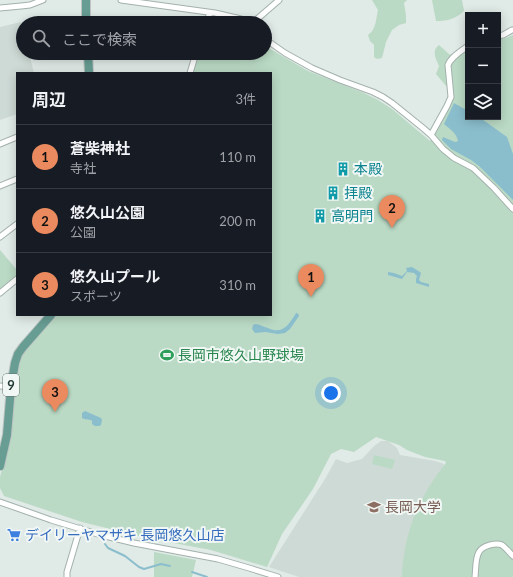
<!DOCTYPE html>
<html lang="ja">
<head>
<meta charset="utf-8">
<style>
	:root { --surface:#171b24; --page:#242831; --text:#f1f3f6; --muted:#9ea1a6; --line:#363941; --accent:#ea8a5e }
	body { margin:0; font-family:Lato,"Noto Sans JP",sans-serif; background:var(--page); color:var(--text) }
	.controls { position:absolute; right:12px; top:12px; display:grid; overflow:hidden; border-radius:0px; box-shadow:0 2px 10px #0003 }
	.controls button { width:36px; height:36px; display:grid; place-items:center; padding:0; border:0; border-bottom:1px solid var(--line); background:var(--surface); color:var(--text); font:20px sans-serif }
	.you { position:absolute; left:331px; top:393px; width:14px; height:14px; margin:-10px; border:3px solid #fff; border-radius:50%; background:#1a73e8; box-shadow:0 0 0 6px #1a73e833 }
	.badge { display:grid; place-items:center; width:26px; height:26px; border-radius:50%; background:var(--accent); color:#111; font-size:13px; font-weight:700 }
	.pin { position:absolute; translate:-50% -33px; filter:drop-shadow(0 1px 2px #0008) }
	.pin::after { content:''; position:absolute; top:21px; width:14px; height:12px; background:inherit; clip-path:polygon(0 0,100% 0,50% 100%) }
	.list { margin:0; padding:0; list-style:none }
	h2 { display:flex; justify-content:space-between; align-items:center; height:52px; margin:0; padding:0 16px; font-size:17px }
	h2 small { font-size:13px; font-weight:400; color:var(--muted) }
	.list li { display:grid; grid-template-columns:26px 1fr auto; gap:12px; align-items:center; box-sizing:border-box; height:64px; padding:0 16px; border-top:1px solid var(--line) }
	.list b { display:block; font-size:15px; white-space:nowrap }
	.list p { margin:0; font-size:13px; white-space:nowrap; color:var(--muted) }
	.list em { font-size:13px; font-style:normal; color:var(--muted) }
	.icon { flex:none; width:22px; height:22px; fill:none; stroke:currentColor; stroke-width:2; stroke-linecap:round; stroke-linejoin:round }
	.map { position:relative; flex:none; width:513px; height:577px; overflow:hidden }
	.search { position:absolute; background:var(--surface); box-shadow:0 2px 10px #0003; left:16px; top:16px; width:256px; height:44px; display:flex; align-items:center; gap:10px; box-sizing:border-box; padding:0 14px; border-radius:22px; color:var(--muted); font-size:15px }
	.panel { position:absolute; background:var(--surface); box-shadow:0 2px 10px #0003; left:16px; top:72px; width:256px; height:244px; border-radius:0px }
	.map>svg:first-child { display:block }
	.built { fill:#cedad5 }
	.green { fill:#badac5 }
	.water { fill:#8bbecd }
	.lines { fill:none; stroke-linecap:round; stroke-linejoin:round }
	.stream { stroke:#8bbecd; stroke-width:2 }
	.minor-casing { stroke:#a3b1ad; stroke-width:7 }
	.primary-casing { stroke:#bdc4c2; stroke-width:10 }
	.minor { stroke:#fff; stroke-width:5 }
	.primary { stroke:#679d93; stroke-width:8 }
	.labels { text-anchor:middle; stroke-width:4; stroke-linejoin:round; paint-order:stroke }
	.shield { fill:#f0f7f4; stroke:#60726e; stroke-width:1 }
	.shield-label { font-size:13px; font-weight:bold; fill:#223935 }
	.culture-label { font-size:14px; fill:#0d838f; stroke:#f0f7f4; text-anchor:start }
	.leisure-label { font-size:14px; fill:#27864d; stroke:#f0f7f4; text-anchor:start }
	.education-label { font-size:14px; fill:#785e54; stroke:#f0f7f4; text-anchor:start }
	.shop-label { font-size:14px; fill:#366cbe; stroke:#f0f7f4; text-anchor:start }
</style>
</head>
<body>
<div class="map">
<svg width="513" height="577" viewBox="0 0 513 577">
	<rect width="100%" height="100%" fill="#e0eae6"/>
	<path class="built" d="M21,22l2,9v22h6l5,20h-17v41l-17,6v-93z
		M381,441h7l9,7 3,7 35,6 9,3 2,16 -38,97h-109l-30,-10 56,-88 11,-20 11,4 15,-4 11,-12z"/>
	<path class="green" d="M372,0h35l-3,3 2,13v7l-7,2 -7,5 -6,12 -4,16 -5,1 -3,-2v-12l-4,-4 -2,-6c8,-5 8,-16 10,-25z
		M432,0h30l2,11c-9,8 -16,10 -28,10z
		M513,35v542h-111c1,-42 17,-81 44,-114l-1,-2 -20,-4 -18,-7 -8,-5 -23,-8 -22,15 -13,-3 -10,5 -18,35 -31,45 -15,33 -56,-17 -64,-12 -65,-16 -78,-26 -4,-8v-11l8,-32 7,-69 3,-11 5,-11 33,-39h215v-242h-80l7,-20h67v-7l43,25 56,22 14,7 14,9 38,32 20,-37 2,-11 -16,-19 3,-8c-3,-7 -8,-15 0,-21l10,9 8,3 11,-8v68h30v-78h5z
		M0,250l17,20v5l-17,15z
		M374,455l21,5 -3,9 -20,-5z
		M154,552l42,8 -4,17h-38z"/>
	<path class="water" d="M454,103l14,8v6h11l28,20 6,17v46l-34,-34 -8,-6 -20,-11 -9,-9 1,-3 12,5 3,-1c-1,-7 -8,-12 -14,-17z
		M412,267l8,5 1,1 -2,7 2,2 8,2v3l-13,-4v-4l1,-3 -3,-3 -7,-1 -5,7 -14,-4v-3l6,1 8,3 5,-5 -1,-3z
		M296,313h1l2,2v1l-9,13 -5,4 -7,1 -13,-2 -10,1 -3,-4 1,-4 2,-1c5,0 8,3 13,4 14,7 21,-3 28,-15z
		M85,411l16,7 1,2 -1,5 -2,1h-4l-3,-2v-3l-1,-1 -7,-1 -2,-1v-5z"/>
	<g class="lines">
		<path class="stream" d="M105,544l3,4 17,8 14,11 5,2 17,-5 9,2
			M192,572l15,5"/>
		<g class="minor-casing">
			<path id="minor" d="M121,0l94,13 26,6 8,4
				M0,8l21,-2 9,-1 13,-5
				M206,23l4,-10
				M251,23l5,-3 23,-20
				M498,36l5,-1 9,-5
				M265,39l20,14 27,15 28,12 33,12 10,5 9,6 31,25 8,7 12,14 11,9 19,10 21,20 19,21
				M190,73l6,-20
				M431,135l16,-29 4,-9 -3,-32c3,-8 13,-14 20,-19
				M0,144l17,-7
				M0,186l17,-7
				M0,237l17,-13
				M0,293l17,-14
				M0,386l11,1
				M0,502l51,18 50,15 33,8 84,16 31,9 29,9
				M67,577v-5l13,-44
				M475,577c1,-8 0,-18 4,-25 3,-6 17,-10 23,-7 4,3 8,8 11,11"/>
		</g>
		<g class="primary-casing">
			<path id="primary" d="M86,0v23
				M88,53l1,20
				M0,466l7,-31 4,-48 4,-24 3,-9 5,-7 28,-32"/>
		</g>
		<use href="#minor" class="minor"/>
		<use href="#primary" class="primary"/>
	</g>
	<defs>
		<g id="building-bare" transform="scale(1.08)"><path d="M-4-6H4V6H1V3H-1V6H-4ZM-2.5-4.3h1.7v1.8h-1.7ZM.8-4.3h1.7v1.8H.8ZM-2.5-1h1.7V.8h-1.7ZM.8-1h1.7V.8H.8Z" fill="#0f9aa8" stroke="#f0f7f4" stroke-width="2.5" paint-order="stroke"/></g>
		<g id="stadium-bare" transform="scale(1.08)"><path d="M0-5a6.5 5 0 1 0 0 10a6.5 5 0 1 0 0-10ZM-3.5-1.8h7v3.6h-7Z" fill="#2e9e5b" stroke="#f0f7f4" stroke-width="2.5" paint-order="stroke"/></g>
		<g id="university-bare" transform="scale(1.08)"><path d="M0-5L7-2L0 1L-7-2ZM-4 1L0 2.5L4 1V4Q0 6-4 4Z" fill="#8d6e63" stroke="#f0f7f4" stroke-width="2.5" paint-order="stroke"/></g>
		<g id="supermarket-bare" transform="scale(1.08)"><path d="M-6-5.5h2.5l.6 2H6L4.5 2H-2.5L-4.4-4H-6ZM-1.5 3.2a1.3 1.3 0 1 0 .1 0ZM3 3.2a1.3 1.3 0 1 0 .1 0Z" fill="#3f7fe0" stroke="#f0f7f4" stroke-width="2.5" paint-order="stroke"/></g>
	</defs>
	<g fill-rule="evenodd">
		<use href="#building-bare" x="343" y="169"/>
		<use href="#building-bare" x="333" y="193"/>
		<use href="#building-bare" x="320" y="216"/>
		<use href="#stadium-bare" x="167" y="355"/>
		<use href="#university-bare" x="374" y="507"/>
		<use href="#supermarket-bare" x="14" y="535"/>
	</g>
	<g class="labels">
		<rect class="shield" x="3" y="374" width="16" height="22" rx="3"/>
		<g class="shield-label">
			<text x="11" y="390">9</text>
		</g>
		<g class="culture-label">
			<text x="354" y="174">本殿</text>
			<text x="344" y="198">拝殿</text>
			<text x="331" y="221">高明門</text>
		</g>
		<g class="leisure-label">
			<text x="178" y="360">長岡市悠久山野球場</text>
		</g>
		<g class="education-label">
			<text x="385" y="512">長岡大学</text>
		</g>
		<g class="shop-label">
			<text x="25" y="540">デイリーヤマザキ 長岡悠久山店</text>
		</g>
	</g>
</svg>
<div class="controls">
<button>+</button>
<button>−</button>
<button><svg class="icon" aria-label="layers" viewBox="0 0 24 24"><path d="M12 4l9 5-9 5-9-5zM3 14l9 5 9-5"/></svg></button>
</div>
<div class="you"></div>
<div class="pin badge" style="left:311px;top:297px">1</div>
<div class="pin badge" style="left:392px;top:228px">2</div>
<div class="pin badge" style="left:55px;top:412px">3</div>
<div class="search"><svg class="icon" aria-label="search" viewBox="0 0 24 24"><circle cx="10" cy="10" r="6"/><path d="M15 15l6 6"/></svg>ここで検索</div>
<section class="panel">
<h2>周辺<small>3件</small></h2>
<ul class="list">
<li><span class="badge">1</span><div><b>蒼柴神社</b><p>寺社</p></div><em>110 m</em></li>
<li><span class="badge">2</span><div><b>悠久山公園</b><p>公園</p></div><em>200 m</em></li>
<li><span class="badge">3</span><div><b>悠久山プール</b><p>スポーツ</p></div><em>310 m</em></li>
</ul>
</section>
</div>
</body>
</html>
